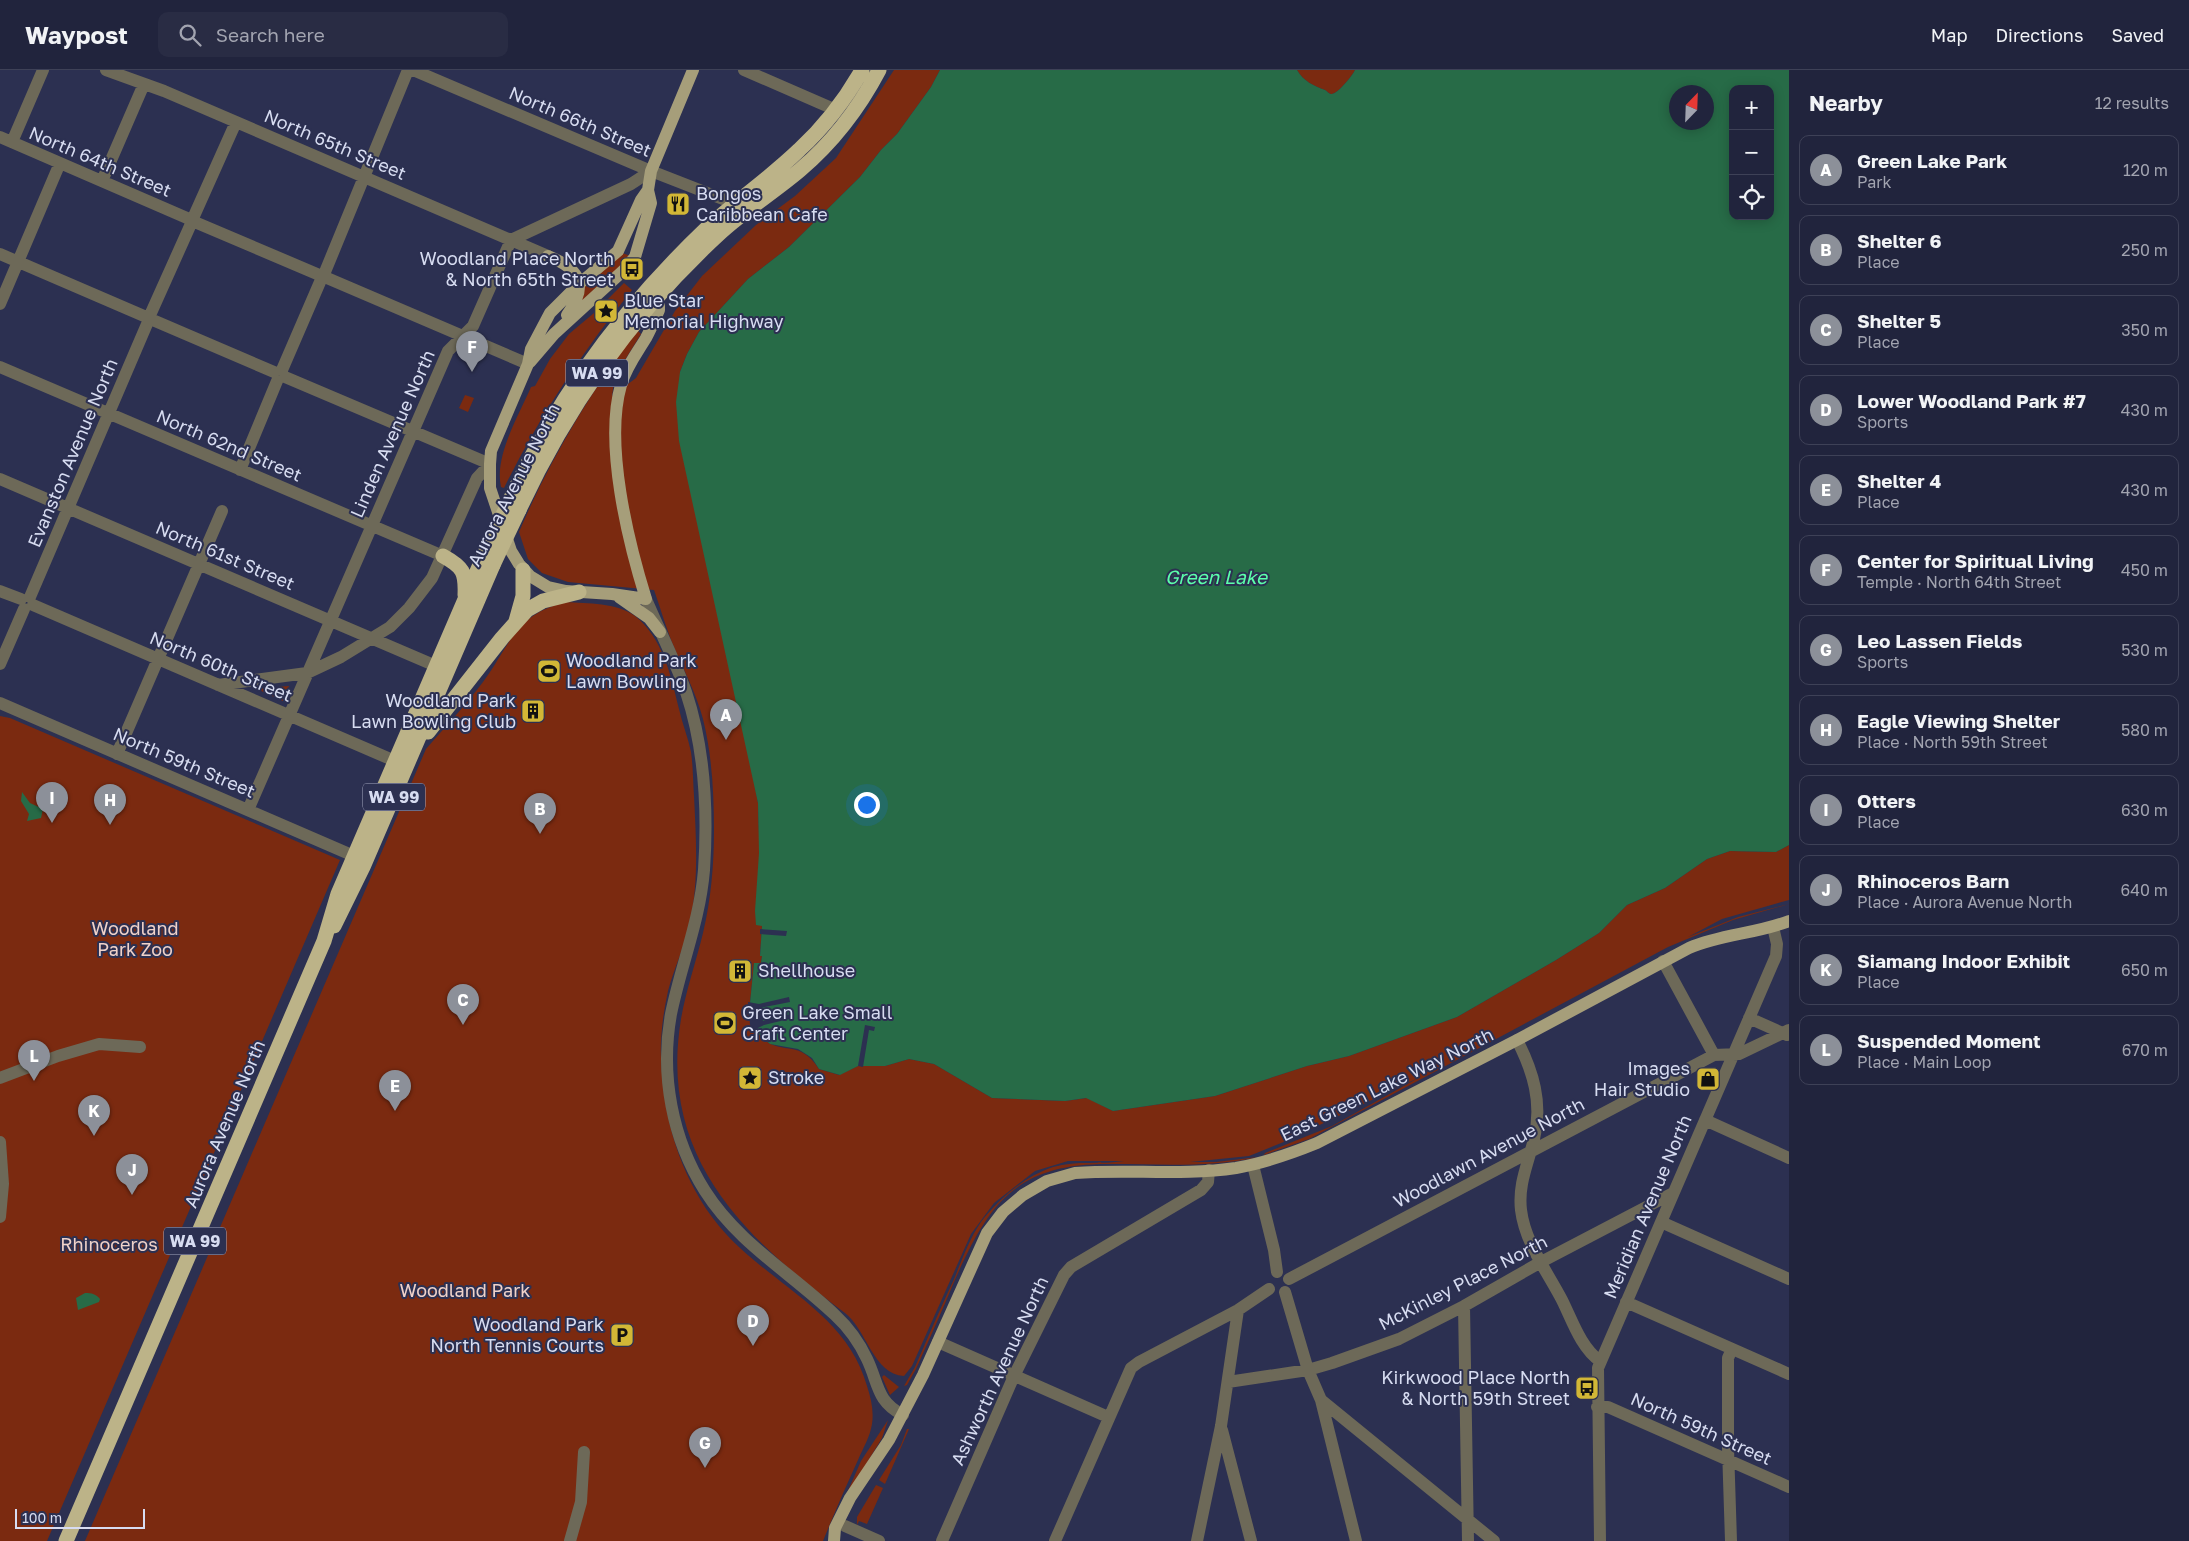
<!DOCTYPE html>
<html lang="en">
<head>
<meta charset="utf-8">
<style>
	:root { --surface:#21243d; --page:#292c44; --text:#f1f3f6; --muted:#a2a4b0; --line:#3e4157; --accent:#8c9099 }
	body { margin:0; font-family:"Golos Text",sans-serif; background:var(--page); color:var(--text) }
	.controls { position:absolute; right:15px; top:15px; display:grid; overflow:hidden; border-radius:10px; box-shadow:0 2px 12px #0003 }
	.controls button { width:45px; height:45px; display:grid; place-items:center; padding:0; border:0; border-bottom:1px solid var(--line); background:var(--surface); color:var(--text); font:25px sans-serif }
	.compass { position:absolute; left:1669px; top:15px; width:45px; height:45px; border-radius:50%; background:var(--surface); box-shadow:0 2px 12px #0003; rotate:23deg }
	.scale { position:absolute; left:15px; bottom:12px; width:130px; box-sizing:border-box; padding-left:5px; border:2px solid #d7dcf1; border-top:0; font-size:14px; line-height:18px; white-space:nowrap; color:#d7dcf1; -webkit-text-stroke:4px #2c3051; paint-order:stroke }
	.you { position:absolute; left:866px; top:734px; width:18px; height:18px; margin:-12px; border:4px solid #fff; border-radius:50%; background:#1a73e8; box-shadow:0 0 0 8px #1a73e833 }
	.badge { display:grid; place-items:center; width:32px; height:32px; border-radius:50%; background:var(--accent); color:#fff; font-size:16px; font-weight:700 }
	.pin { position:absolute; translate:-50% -41px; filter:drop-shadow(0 1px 2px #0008) }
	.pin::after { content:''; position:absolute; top:26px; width:18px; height:15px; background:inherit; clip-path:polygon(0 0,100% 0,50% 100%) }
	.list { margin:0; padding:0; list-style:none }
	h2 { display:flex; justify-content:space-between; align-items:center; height:65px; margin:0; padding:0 20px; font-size:21px }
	h2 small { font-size:16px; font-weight:400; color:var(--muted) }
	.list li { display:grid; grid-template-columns:32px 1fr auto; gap:15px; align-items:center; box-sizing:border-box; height:70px; margin:0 10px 10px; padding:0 10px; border:1px solid var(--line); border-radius:10px }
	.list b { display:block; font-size:19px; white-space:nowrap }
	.list p { margin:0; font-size:16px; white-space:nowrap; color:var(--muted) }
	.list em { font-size:16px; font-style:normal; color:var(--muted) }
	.icon { flex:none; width:28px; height:28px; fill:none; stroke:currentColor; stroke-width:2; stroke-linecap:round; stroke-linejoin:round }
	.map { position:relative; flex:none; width:1789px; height:1471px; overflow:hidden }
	header { display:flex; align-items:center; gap:30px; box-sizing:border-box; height:70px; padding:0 25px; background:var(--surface); border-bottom:1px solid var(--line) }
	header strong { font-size:24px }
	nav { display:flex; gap:28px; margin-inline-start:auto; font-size:18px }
	.search { width:350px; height:45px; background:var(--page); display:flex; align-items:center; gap:12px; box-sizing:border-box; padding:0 18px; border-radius:10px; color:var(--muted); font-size:19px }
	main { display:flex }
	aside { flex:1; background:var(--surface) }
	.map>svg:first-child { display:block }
	.green { fill:#7b2a10 }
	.water { fill:#276b47; fill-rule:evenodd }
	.pier { fill:#2c3051 }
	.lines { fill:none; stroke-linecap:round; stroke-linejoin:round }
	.minor { stroke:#6d6958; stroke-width:12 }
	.major { stroke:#a69e7a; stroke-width:12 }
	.highway { stroke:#bcb388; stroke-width:15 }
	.highway-bridge { stroke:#bcb388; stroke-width:15 }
	.labels { text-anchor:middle; stroke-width:4; stroke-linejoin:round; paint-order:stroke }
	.shield { fill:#2c3051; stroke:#a4a8c1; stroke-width:1 }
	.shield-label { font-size:16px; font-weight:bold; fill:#d7dcf1 }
	.street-label { font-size:18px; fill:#d7dcf1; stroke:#2c3051 }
	.poi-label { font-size:18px; fill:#d7dcf1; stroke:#2c3051; text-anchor:start }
	.park-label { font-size:18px; fill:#f0d2c9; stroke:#2c3051 }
	.water-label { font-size:19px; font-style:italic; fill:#5cffab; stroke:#2c3051 }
</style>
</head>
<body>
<header>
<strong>Waypost</strong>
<div class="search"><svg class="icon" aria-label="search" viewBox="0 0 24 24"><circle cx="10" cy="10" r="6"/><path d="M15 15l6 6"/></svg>Search here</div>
<nav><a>Map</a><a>Directions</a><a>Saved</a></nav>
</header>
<main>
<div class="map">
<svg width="1789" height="1471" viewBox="0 0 1789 1471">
	<rect width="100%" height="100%" fill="#2c3051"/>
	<path class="green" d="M894,0h46l-9,17 -34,47 -16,16 -21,27 -71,70 -41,32 -49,53 -12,22 -7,18 78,431 4,123 -2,29 2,1 -1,7h-7l-4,40 11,35c23,18 39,1 58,31l20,6 19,-9h27l24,-7 25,5 58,34 73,3 22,-3 26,13 102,-15 92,-30 42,-10 108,-39 99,-57 43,-27 28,-28 38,-17 42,-29 23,-8 46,1 13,-7v55l-67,19 -34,18 50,-20 51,-13 -56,16 -65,27 -359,192 -45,16 1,-2 67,-27 88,-49 -134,64 -37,15 -59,6h26l42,-5c-48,11 -99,7 -147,7 -94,-1 -122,38 -157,118 -12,29 -25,58 -38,87l-9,16 -3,1 11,-19c13,-30 26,-60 40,-90 7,-18 15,-39 26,-55 18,-23 44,-46 72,-55 24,-7 48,-2 71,-6h-56l-33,10 -41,32 -23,31 -59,132 -8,10c-31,-2 -37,-46 -59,-63 -100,-75 -187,-155 -164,-294 5,-29 15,-57 22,-86 8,-33 11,-69 11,-102 0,-37 -2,-76 -11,-112 -7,-27 -21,-52 -32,-79 -6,-16 -11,-33 -17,-50l-86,-8 -26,-9 -14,-14 -9,-27c31,-73 71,-139 118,-202l4,4 -26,42 -3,20 24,-18 39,-67 27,-35 54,-51 39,-29 41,-38z
		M1297,0h58c-2,5 -18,25 -24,24 -1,0 -6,-4 -6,-4 -11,-4 -22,-9 -28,-20z
		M622,183l9,3 -26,27 -8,-8z
		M595,206l8,9 -24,22 5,-22z
		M624,213l8,7c-50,62 -93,127 -128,198l-3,-1c-7,-31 18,-72 30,-100l4,-1 15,-27 19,-25 25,-21z
		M465,325l9,3 -6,14 -9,-4z
		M566,532c22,2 50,0 69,14 28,22 36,60 44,93 3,14 9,28 12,43 2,14 2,29 3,44 2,42 5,85 -4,126 -5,24 -16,46 -22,69 -6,27 -9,55 -6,82 4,56 22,110 57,153 47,57 127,84 148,160 4,12 7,25 5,38 -2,13 -9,24 -14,36 -12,26 -24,54 -35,81h-738l341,-792c19,-22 40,-44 57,-67 28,-38 31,-67 83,-80z
		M289,616l-6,15 -26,-12z
		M0,646l10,2 330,142 -293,681h-47z
		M884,1305l15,12 -9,8 -8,-18z
		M888,1350l-6,18 -39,64 18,-41z
		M907,1359h2l-24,55 -6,-4 22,-35z
		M876,1415l7,3 -16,36 -8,-3 -2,4v-8z"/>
	<path class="water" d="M940,0h357c6,11 17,16 28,20 2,1 4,4 6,4 6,1 22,-19 24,-24h434v775l-13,7 -46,-1 -23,8 -42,29 -38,17 -28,28 -43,27 -99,57 -108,39 -42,10 -92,30 -102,15 -27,-13 -21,3 -73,-3 -58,-34 -25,-5 -24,7h-27l-18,9 -21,-6 -7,-11 -14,-9 -28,-5 -16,-14 -4,-27 4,-40h7l1,-7h-2l2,-30 -6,-1 -1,-14 4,-58 -1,-50 -79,-362 -3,-39 4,-30 7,-18 12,-22 49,-53 41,-32 71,-70 21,-27 16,-16 34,-47zM1733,19h37v127h-37zM1676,22h30v30h-30z
		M22,722l8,11 13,6 -2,9 -14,3 2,-7 -8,-13z
		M85,1223c7,0 11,1 15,6l-1,3 -21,8 -2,-12z"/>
	<path class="pier" d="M760,859l27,2 -1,5 -26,-2z
		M789,927l1,5 -30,6 3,13 29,-7 1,4 -29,7 -10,5 -4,-5 -2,-23 11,2z
		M865,955l10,2 -1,4 -5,-1 -6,37 -5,-1z"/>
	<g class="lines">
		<path class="minor" d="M106,0l58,21 384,165
			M413,0l238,101 82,32
			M744,0l92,40
			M0,67l187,81
			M12,72l31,-72
			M102,111l42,-97
			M194,146l42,-94
			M197,153l120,51
			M0,184l144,62
			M325,202l83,-202
			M327,208l201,86
			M0,234l60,-141
			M151,243l39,-87
			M155,251l119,51
			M0,297l443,189
			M282,300l38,-88
			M240,400l37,-89
			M0,409l436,187
			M0,521l21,8
			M30,527l117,-273
			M646,529c13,31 29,61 40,93 19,57 22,119 18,178 -4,50 -23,95 -33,144 -11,61 1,125 34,177 33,52 86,82 130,124 13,12 24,27 32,44 12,25 9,42 36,56
			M33,535l362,156
			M0,594l24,-55
			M218,615l89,-12 34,-16 49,-30 19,-19 23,-30 45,-100 13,-14 -205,-87
			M0,633l354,153
			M117,684l105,-243
			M248,740l200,-459 25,-25 38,-86 120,-56 20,-13
			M1663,891l51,94
			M1749,948l38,17
			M1517,970c16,31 26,63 17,99 -6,25 -16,45 -13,71 4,33 26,61 41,90 10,20 19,48 38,61
			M0,1008l58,-22 41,-12 41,3
			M1705,1050l84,38
			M0,1072l3,42 -3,33
			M1253,1095l21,85 3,22
			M1661,1152l128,57
			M1289,1209l425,-224 25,-1 50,-24
			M1285,1222l23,78 13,30 35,141
			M1626,1232l163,72
			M1464,1236l4,235
			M938,1272l170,75
			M1228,1312l80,-12 24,-7 67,-24 65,-33 77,-44 132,-69
			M1321,1330l173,141
			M1597,1337h11l181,80
			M1222,1360l29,111
			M845,1456l34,15
			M570,1471l11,-39 3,-50
			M942,1471l72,-165 50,-101 7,-8 130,-77 7,-8 1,-12
			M1055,1471l76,-173 8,-6 99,-52 31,-21
			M1197,1471l24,-115 17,-116
			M1600,1471l-2,-173 178,-412 1,-12 -4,-17
			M1731,1471l-3,-93v-90l4,-9"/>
		<path class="major" d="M648,120l-7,10 -23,51 -39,33 -29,29 -19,36 -3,15 -37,87 -1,13v24l21,63 8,13 11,12 18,11 18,4 46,3 34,5c-18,-58 -42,-155 -25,-214 5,-18 16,-32 25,-47 5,-9 9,-19 13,-28v-4l-5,-6
			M548,186c32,13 41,29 19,59
			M530,292l24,-28 70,-64 11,-13 16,-54 -3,-13 3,-19 42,-101
			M619,527l30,21 11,14
			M834,1471l1,-13 15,-30 39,-58 34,-65 64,-142 16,-21 20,-17 24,-14 28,-8c53,-4 108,3 161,-5 28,-5 54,-14 81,-25l200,-103 172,-92c32,-14 67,-14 100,-27"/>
		<path class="highway" d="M512,426c47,-102 114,-191 195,-268 29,-27 63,-50 92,-78 25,-23 46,-50 63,-80
			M519,440c48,-104 116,-199 201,-277 25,-23 54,-41 80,-63 33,-28 59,-62 79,-100
			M443,486c20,11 23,16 22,39
			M516,551l7,-25v-26
			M428,662l74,-94 25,-28 16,-9 36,-9
			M334,856l29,-59 130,-302
			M66,1471l258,-600 14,-47 150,-348"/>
		<path class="highway-bridge" d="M488,476l24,-50
			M493,495l26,-55"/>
	</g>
	<defs>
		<g id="restaurant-square" transform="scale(1.25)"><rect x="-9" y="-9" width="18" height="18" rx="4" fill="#d2b736" stroke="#2c3051"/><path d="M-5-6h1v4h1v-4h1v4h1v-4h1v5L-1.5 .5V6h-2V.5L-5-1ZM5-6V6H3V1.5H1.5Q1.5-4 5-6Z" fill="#111"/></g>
		<g id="bus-square" transform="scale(1.25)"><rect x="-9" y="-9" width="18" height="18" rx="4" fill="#d2b736" stroke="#2c3051"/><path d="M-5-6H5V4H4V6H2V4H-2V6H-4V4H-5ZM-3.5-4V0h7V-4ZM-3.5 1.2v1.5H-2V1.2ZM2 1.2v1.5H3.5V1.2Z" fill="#111"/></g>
		<g id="sight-square" transform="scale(1.25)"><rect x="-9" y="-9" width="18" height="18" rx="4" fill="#d2b736" stroke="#2c3051"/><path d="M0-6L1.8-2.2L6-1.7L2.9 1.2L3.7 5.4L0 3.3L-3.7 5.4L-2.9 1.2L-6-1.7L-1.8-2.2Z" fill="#111"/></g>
		<g id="stadium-square" transform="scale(1.25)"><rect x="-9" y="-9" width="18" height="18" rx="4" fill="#d2b736" stroke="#2c3051"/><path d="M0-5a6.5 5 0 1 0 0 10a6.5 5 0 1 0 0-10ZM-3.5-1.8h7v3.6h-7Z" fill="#111"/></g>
		<g id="building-square" transform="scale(1.25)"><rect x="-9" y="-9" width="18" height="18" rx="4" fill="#d2b736" stroke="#2c3051"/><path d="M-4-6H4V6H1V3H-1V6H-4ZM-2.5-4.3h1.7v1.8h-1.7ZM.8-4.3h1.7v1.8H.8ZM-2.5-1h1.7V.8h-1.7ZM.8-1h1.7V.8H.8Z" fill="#111"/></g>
		<g id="shop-square" transform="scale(1.25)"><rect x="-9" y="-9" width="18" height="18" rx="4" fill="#d2b736" stroke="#2c3051"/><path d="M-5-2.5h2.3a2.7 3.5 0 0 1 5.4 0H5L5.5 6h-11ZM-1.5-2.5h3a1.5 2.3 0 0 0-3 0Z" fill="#111"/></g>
		<g id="parking-square" transform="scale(1.25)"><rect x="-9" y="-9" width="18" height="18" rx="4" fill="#d2b736" stroke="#2c3051"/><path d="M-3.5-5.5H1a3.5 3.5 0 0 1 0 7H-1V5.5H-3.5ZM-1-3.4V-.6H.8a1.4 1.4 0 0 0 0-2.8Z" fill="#111"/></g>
	</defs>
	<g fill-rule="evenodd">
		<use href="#restaurant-square" x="678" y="134"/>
		<use href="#bus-square" x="632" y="199"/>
		<use href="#sight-square" x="606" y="241"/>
		<use href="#stadium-square" x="549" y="601"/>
		<use href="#building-square" x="533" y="641"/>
		<use href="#building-square" x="740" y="901"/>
		<use href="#stadium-square" x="725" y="953"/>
		<use href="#sight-square" x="750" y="1008"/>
		<use href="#shop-square" x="1708" y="1009"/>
		<use href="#parking-square" x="622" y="1265"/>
		<use href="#bus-square" x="1587" y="1318"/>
	</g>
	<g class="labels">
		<g class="shield">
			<rect x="566" y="289.5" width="62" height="27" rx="4"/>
			<rect x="363" y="713.5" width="62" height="27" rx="4"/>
			<rect x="164" y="1157.5" width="62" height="27" rx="4"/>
		</g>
		<g class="shield-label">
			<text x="597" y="309">WA 99</text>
			<text x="394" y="733">WA 99</text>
			<text x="195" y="1177">WA 99</text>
		</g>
		<g class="street-label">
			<text transform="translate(580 52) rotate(23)" y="6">North 66th Street</text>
			<text transform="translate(335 75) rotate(23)" y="6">North 65th Street</text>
			<text transform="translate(100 92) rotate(23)" y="6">North 64th Street</text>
			<text transform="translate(393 364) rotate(-66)" y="6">Linden Avenue North</text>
			<text transform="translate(229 376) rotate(23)" y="6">North 62nd Street</text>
			<text transform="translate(73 383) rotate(-67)" y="6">Evanston Avenue North</text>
			<text transform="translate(514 415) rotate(-63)" y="6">Aurora Avenue North</text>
			<text transform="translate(225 486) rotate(23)" y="6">North 61st Street</text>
			<text transform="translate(221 597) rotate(23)" y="6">North 60th Street</text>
			<text transform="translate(184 693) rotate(23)" y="6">North 59th Street</text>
			<text transform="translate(1387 1015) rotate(-26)" y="6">East Green Lake Way North</text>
			<text transform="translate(225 1054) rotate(-67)" y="6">Aurora Avenue North</text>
			<text transform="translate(1489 1083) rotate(-28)" y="6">Woodlawn Avenue North</text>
			<text transform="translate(1648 1137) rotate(-67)" y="6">Meridian Avenue North</text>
			<text transform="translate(1463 1213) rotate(-27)" y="6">McKinley Place North</text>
			<text transform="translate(1000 1301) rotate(-65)" y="6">Ashworth Avenue North</text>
			<text transform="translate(1701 1359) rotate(24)" y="6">North 59th Street</text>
		</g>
		<g class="poi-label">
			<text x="696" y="130">Bongos<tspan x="696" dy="21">Caribbean Cafe</tspan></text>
			<text x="614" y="195" text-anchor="end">Woodland Place North<tspan x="614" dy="21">&amp; North 65th Street</tspan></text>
			<text x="624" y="237">Blue Star<tspan x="624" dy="21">Memorial Highway</tspan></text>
			<text x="566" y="597">Woodland Park<tspan x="566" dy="21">Lawn Bowling</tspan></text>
			<text x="516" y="637" text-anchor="end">Woodland Park<tspan x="516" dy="21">Lawn Bowling Club</tspan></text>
			<text x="758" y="907">Shellhouse</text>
			<text x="742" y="949">Green Lake Small<tspan x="742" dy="21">Craft Center</tspan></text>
			<text x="1690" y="1005" text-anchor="end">Images<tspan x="1690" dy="21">Hair Studio</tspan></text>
			<text x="768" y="1014">Stroke</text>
			<text x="604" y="1261" text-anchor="end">Woodland Park<tspan x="604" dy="21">North Tennis Courts</tspan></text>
			<text x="1570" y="1314" text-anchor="end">Kirkwood Place North<tspan x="1570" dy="21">&amp; North 59th Street</tspan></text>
		</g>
		<g class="park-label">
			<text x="135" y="865">Woodland<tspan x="135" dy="21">Park Zoo</tspan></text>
			<text x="109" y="1181">Rhinoceros</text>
			<text x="465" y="1227">Woodland Park</text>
		</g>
		<g class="water-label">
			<text x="1216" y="514">Green Lake</text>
		</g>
	</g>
</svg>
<div class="controls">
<button>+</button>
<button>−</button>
<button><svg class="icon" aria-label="locate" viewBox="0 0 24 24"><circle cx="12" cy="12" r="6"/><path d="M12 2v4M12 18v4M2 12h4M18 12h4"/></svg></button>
</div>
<svg class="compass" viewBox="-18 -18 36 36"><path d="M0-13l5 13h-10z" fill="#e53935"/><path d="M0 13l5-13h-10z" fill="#a2a4b0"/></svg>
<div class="scale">100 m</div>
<div class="you"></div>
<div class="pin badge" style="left:726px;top:670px">A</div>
<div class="pin badge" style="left:540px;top:764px">B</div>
<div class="pin badge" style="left:463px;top:955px">C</div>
<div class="pin badge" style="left:753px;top:1276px">D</div>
<div class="pin badge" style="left:395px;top:1041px">E</div>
<div class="pin badge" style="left:472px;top:302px">F</div>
<div class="pin badge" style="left:705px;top:1398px">G</div>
<div class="pin badge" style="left:110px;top:755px">H</div>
<div class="pin badge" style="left:52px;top:753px">I</div>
<div class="pin badge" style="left:132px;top:1125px">J</div>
<div class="pin badge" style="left:94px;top:1066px">K</div>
<div class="pin badge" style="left:34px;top:1011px">L</div>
</div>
<aside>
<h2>Nearby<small>12 results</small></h2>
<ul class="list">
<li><span class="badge">A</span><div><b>Green Lake Park</b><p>Park</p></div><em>120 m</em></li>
<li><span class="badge">B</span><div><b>Shelter 6</b><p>Place</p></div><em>250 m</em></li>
<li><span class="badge">C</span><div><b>Shelter 5</b><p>Place</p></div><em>350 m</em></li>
<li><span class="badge">D</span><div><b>Lower Woodland Park #7</b><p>Sports</p></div><em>430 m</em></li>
<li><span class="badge">E</span><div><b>Shelter 4</b><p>Place</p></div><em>430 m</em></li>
<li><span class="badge">F</span><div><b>Center for Spiritual Living</b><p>Temple · North 64th Street</p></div><em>450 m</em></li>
<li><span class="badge">G</span><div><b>Leo Lassen Fields</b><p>Sports</p></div><em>530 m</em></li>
<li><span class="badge">H</span><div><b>Eagle Viewing Shelter</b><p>Place · North 59th Street</p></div><em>580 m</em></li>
<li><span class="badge">I</span><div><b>Otters</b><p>Place</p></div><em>630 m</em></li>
<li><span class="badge">J</span><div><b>Rhinoceros Barn</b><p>Place · Aurora Avenue North</p></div><em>640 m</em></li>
<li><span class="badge">K</span><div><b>Siamang Indoor Exhibit</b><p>Place</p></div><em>650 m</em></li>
<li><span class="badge">L</span><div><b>Suspended Moment</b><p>Place · Main Loop</p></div><em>670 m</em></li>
</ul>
</aside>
</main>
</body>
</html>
